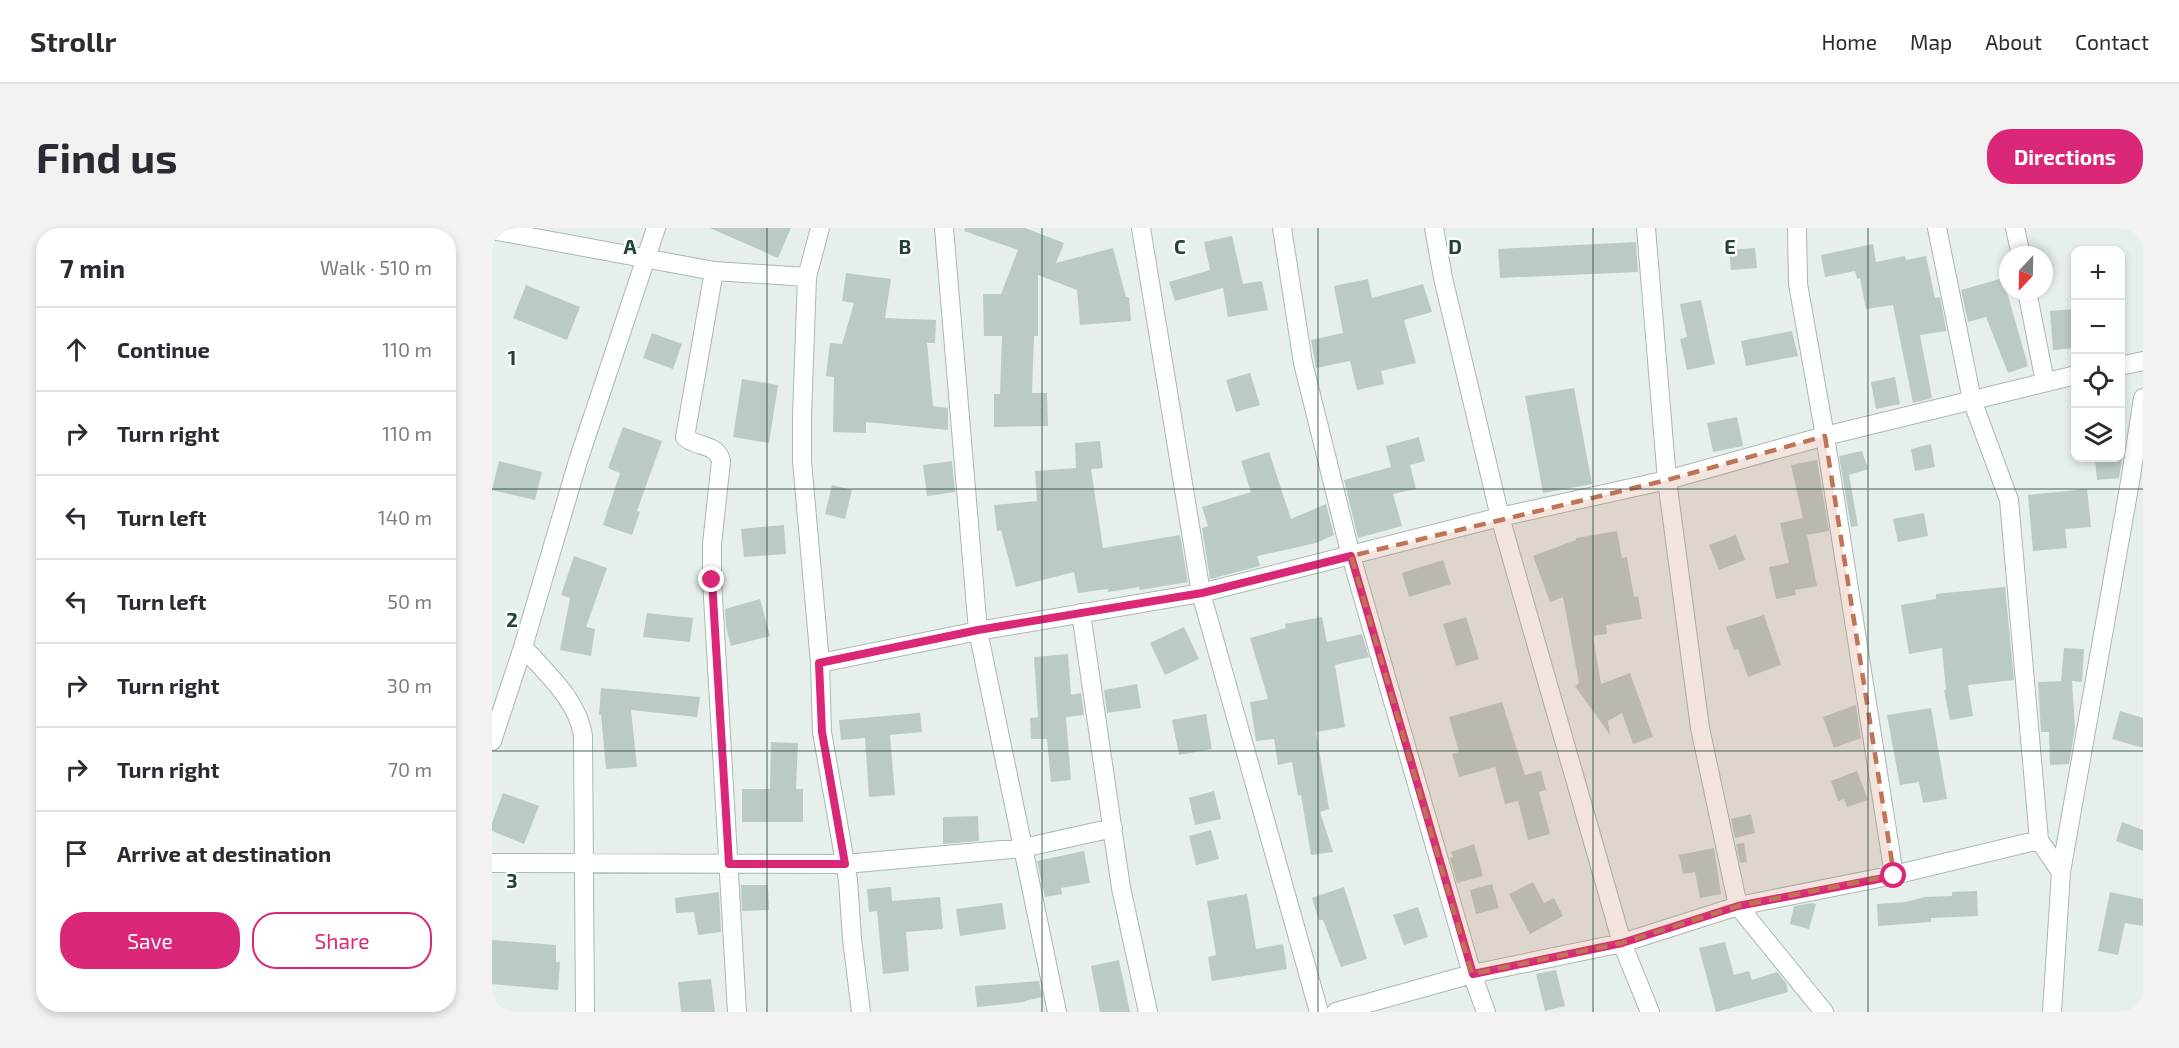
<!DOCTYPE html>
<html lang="en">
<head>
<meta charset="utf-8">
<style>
	:root { --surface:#fff; --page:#f2f2f3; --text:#2b2b33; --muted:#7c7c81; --line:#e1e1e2; --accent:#db2777 }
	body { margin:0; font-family:"Exo 2",sans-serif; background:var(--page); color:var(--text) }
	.controls { position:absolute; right:18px; top:18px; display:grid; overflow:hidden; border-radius:12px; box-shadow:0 3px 9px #0003 }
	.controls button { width:54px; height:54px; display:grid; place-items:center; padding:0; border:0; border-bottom:2px solid var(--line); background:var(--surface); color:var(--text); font:30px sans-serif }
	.compass { position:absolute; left:1507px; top:18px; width:54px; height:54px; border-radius:50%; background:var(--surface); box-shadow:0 3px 9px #0003; rotate:202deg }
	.stop { position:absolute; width:18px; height:18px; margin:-14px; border:4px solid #db2777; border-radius:50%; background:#fff }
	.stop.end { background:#db2777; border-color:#fff; box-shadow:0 2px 6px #0008 }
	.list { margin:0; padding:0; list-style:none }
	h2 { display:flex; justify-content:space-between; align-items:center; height:78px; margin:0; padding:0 24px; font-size:26px }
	h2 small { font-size:20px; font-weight:400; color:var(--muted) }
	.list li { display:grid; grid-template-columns:39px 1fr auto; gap:18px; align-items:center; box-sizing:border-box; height:84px; padding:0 24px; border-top:2px solid var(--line) }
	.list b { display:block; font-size:22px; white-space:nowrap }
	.list em { font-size:20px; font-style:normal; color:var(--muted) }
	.actions { display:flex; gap:12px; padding:18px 24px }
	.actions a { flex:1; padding:14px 0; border:2px solid var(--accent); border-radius:24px; text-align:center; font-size:21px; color:var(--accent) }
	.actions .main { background:var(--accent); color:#fff }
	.icon { flex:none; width:33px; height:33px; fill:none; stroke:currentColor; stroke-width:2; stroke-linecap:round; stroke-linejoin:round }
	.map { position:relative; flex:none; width:1651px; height:784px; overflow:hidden; border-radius:24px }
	header { display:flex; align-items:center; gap:36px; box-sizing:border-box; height:84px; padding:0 30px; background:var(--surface); border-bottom:2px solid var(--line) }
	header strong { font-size:28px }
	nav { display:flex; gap:33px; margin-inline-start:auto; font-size:21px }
	.intro { display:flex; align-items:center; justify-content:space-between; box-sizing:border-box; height:144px; padding:0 36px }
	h1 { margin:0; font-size:42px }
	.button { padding:15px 27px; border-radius:24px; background:var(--accent); color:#fff; font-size:21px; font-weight:700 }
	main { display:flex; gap:36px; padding:0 36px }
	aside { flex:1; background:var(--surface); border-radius:24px; box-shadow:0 3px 9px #0003 }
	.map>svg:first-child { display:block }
	.building { fill:#bbcac4 }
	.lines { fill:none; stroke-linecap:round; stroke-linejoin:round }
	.street-casing { stroke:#a8b8b2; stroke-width:20 }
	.street { stroke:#fff; stroke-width:18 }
	.route { stroke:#db2777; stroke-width:8 }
	.marked { fill:#c07456; fill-opacity:0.2; stroke:#c07456; stroke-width:4.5; stroke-dasharray:12 8; stroke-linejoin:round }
	.grid { fill:none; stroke:#24423a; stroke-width:1.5; stroke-opacity:0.55 }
	.grid-label { font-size:20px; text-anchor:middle; font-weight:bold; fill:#24423a; stroke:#f7fbf9; stroke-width:5; stroke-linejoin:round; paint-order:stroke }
</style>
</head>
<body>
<header>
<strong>Strollr</strong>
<nav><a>Home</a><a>Map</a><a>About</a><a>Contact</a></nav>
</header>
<div class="intro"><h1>Find us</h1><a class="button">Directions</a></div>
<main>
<aside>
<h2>7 min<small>Walk · 510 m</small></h2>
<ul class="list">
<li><svg class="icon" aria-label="ahead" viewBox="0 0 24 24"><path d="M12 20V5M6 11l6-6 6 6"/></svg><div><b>Continue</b></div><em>110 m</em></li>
<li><svg class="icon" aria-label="right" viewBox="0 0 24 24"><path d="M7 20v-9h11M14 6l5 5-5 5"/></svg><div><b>Turn right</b></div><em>110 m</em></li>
<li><svg class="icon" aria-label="left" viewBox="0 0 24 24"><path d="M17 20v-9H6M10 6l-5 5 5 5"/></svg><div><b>Turn left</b></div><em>140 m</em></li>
<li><svg class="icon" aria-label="left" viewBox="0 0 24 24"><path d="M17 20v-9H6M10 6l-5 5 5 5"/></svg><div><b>Turn left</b></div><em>50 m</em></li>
<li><svg class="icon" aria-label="right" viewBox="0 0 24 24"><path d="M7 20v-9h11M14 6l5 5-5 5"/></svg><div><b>Turn right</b></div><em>30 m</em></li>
<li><svg class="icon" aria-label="right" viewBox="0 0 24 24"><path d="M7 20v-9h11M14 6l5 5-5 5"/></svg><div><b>Turn right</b></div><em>70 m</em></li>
<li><svg class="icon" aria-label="arrive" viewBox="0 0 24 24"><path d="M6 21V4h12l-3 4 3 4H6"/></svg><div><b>Arrive at destination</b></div></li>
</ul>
<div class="actions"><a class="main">Save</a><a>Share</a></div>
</aside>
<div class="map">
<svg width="1651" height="784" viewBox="0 0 1651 784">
	<rect width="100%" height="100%" fill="#e6efeb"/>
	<path class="building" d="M218,0h81l-13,30z
		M473,0h60l39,15 -8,20 57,-15 13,49h3l2,24 -51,4 -3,-35 -39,-15v61h-4l-2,57h15l1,33 -54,1v-33h6l2,-58h-18l-1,-42h18l17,-44 -54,-19z
		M740,8l11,48 19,-3 6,29 -40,7 -5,-29 -48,13 -6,-19 41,-12 -6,-28z
		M1144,14l2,30 -138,6 -2,-29z
		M1381,16l3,18 29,-6 1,4 20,-4 9,42 5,-1 6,31v3l-26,4 12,63 -19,5 -20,-98 -27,4 -6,-31 -3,1 -2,-8 -30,6 -4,-22z
		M1263,20l2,20 -26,2 -2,-20z
		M354,45l45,6 -6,39 51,2 -1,23h-8l6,63 15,2v22l-82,-8v11l-33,-1 1,-55 -8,-1 4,-33 12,1 12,-41 -12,-2z
		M1511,50l25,88 -20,7 -22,-56 -18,5 -7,-32z
		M876,51l4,19 51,-14 9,28 -28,8 12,43 -35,8 3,13 -27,6 -7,-29 -34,7 -5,-28 32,-7 -9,-47z
		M34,57l54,22 -13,33 -54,-22z
		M1209,72l14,64 -28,6 -7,-31 7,-2 -7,-33z
		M1582,81l2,39 -23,2 -3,-39z
		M1300,103l6,25 -52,10 -5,-25z
		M160,105l30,11 -9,25 -30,-11z
		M758,145l10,32 -24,7 -10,-32z
		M1403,149l5,27 -24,5 -5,-27z
		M250,151l36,6 -9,58 -36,-6z
		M1082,160l18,96 -49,9 -18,-97z
		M1245,189l6,29 -30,6 -6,-29z
		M131,199l39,14 -25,70 3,1 -8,23 -29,-10 17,-52 -12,-5z
		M927,209l6,24 -15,4 6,24 -23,5 9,32 -44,12 -14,-58 47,-13 -5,-21z
		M608,213l3,27 -12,1 12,79 77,-13 8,47 -48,8 -1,-3 -31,5v-3l-30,4 -4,-21 -58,15 -15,-57 -4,1 -3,-26 43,-4 -2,-30 41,-3 -1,-25z
		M1439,216l4,23 -20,4 -4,-22z
		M1370,223l6,18 -19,6 9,51 -7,1 -12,-71z
		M777,224l22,67 35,-15 8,31 -18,8 -59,13 3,10 -50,13 -8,-51 6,-2 -6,-19 49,-15 -10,-31z
		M1603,230h27l-3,20 -22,2z
		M1325,232l12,71 -22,4 10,51 -22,4 1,5 -20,4 -7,-32 20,-4 -9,-40 23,-5 -12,-53z
		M7,233l43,11 -7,28 -43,-10z
		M460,233l3,31 -28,4 -4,-31z
		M340,257l20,5 -7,29 -20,-5z
		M1595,261l4,38 -26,2 2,19 -34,3 -5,-56z
		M1432,285l4,23 -30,6 -5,-23z
		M292,297l2,29 -42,3 -3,-28z
		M1125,303l5,27 5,-1 7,40 4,-1 4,23 -36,6 1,9 -14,2 8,48 29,-11 23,64 -20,7 -11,-31 -14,8 2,14 -35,-49 4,-3 -16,-86 -13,5 -17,-46 43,-16v-2z
		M1244,307l9,25 -26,10 -10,-25z
		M82,328l33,12 -21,59 9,2 -4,27 -31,-6 10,-52 -9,-3z
		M951,332l8,24 -42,13 -7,-24z
		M1513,359l9,93 -46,5 5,31 -23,4 -6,-30h2l-4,-42 -33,6 -8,-49 35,-6v-5z
		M268,371l10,37 -39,10 -5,-19 -1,-18z
		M155,385l46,5 -3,24 -47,-5z
		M1272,387l17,50 -33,12 -10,-28 -4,1 -8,-23z
		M830,389l5,25 35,-8 7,23 -34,8 10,62 -29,5 13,77 -9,3 13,40 -22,3 -10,-60 -3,1 -6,-34 -14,3 -4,-26 -18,2 -6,-39 18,-3 -18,-61 36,-10 -1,-4z
		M974,389l13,42 -23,7 -13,-42z
		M692,399l15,32 -34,16 -15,-32z
		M1572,420l20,1 -2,33 -10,-1 3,47 -6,36 -19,1 -1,-33h-8l-3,-50 28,-1h-5z
		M576,426l3,41 10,-2 3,22 -18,2 5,63 -20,2 -4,-43h-16l-1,-21 8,-1 -4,-60z
		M645,456l4,24 -34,5 -3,-23z
		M109,460l99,9 -3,20 -66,-7 6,57 -31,2 -5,-54h-2z
		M1010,474l23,73 16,-4 5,19 -7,2 11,42 -22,6 -10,-39 -13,3 -10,-37 -36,10 -7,-23 7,-2 -10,-35z
		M1364,477l5,33 -27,10 -11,-31z
		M1439,480l16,91 -24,4 -4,-21 -19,3 -13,-70z
		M1628,483l23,7v30l-31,-9z
		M428,485l2,19 -32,3 5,60 -26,2 -4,-59 -24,2 -2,-20z
		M714,486l6,35 -33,6 -7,-35z
		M279,514l27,1 -2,46h7v33h-61v-33h28z
		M1365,543l11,29 -21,7 -3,-8 -6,2 -7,-20z
		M722,563l7,28 -26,6 -6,-27z
		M11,565l36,13 -15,38 -32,-13v-8z
		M1259,586l4,19 -20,5 -4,-19z
		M486,588l1,25 -36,3v-27z
		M1630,594l21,8v21l-27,-10z
		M719,602l8,29 -23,6 -7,-29z
		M1252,615l3,19 -7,1 -4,-19z
		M982,616l9,32 -26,7 -7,-25 3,-1 -2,-5z
		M1222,620l7,46 -21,4 -5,-26 -12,2 -4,-19z
		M592,623l6,32 -29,5 1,6 -17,3 -8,-36z
		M1041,654l11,21 10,-5 9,18 -33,18 -21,-40z
		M1000,656l7,24 -23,6 -6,-24z
		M249,657h27l1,25 -27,1z
		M399,659l1,14 48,-4 3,32 -37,3 3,39 -26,3 -6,-63 -8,1 -2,-23z
		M852,659l23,72 -26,8 -18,-47h-4l-7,-22z
		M1485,663l1,25 -47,2v4l-53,4 -1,-22 28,-2 20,-5 27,-1v-4z
		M227,664l2,40 -23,3 -4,-23 -18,1 -1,-15z
		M1618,664l33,7v27l-18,-3 -7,32 -20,-4z
		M755,666l9,55 27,-5 4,25 -75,12 -4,-24 8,-2 -9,-54z
		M510,675l4,26 -46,7 -4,-27z
		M1320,675l4,1 -7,25 -19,-5 4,-18z
		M926,679l10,30 -24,8 -11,-30z
		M0,712l64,5v17h4l-2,28 -66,-6z
		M1233,714l9,33 15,-4 3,9 25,-8 9,11 2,9 -72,20 -17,-64z
		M627,732l11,52h-30l-9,-46z
		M1064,742l9,36 -20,5 -9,-37z
		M219,751l4,33h-34l-3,-30z
		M547,753l3,16 -17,4v1l-48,5 -2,-21z"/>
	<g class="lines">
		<g class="street-casing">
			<path id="street" d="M328,0l-13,49 -5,138v46l18,202 2,69 26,148 4,59 9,73
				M452,0l34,403 79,381
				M649,0l60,365 118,419
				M790,0l21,135 48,193 121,418 14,38
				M942,0l9,50 57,239 122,426 28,69
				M1154,0l21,252 33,248 38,178 86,106
				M1305,0l1,56 27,152 69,439
				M1445,0l35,172 37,100 30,340 22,32
				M1523,0l6,27
				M0,2l222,41 93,6
				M222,43l-29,166c12,11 32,6 36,24l-9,83v36l25,432
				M1535,63l18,91
				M1628,138l23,-5
				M589,385l40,275 27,124
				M31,419c23,26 55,53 60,89l2,276
				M328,435l158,-32 223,-38 299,-76 167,-37 158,-44 251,-61
				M0,513l31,-94 55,-186 78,-233
				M0,635l353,1 178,-16 90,-20
				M844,784l136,-38 150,-31 116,-37 156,-31 145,-35
				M1560,784l9,-140 69,-390 13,-84"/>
		</g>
		<use href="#street" class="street"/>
	</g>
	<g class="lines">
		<path class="route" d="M220,352l17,284h116l-23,-132 -3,-69 159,-33 224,-37 149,-37 122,418 149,-31 116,-37 156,-30"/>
	</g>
	<path class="marked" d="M1333,208l69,439 -156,31 -116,37 -150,31 -121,-418 316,-76z"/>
	<path class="grid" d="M275,0v784M550,0v784M826,0v784M1101,0v784M1376,0v784M0,261h1651M0,523h1651"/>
	<g class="grid-label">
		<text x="138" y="26">A</text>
		<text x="413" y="26">B</text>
		<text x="688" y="26">C</text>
		<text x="963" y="26">D</text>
		<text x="1238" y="26">E</text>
		<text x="20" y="137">1</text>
		<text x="20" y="399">2</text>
		<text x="20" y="660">3</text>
	</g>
</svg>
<div class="controls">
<button>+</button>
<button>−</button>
<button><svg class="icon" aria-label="locate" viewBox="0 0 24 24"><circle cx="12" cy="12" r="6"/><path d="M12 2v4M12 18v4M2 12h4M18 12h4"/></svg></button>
<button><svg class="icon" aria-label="layers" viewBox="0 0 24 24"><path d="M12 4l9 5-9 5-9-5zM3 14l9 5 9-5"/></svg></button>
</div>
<svg class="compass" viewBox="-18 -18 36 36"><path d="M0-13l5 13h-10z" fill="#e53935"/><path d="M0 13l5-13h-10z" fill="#7c7c81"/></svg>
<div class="stop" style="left:1402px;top:648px"></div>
<div class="stop end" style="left:220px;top:352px"></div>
</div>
</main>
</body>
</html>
